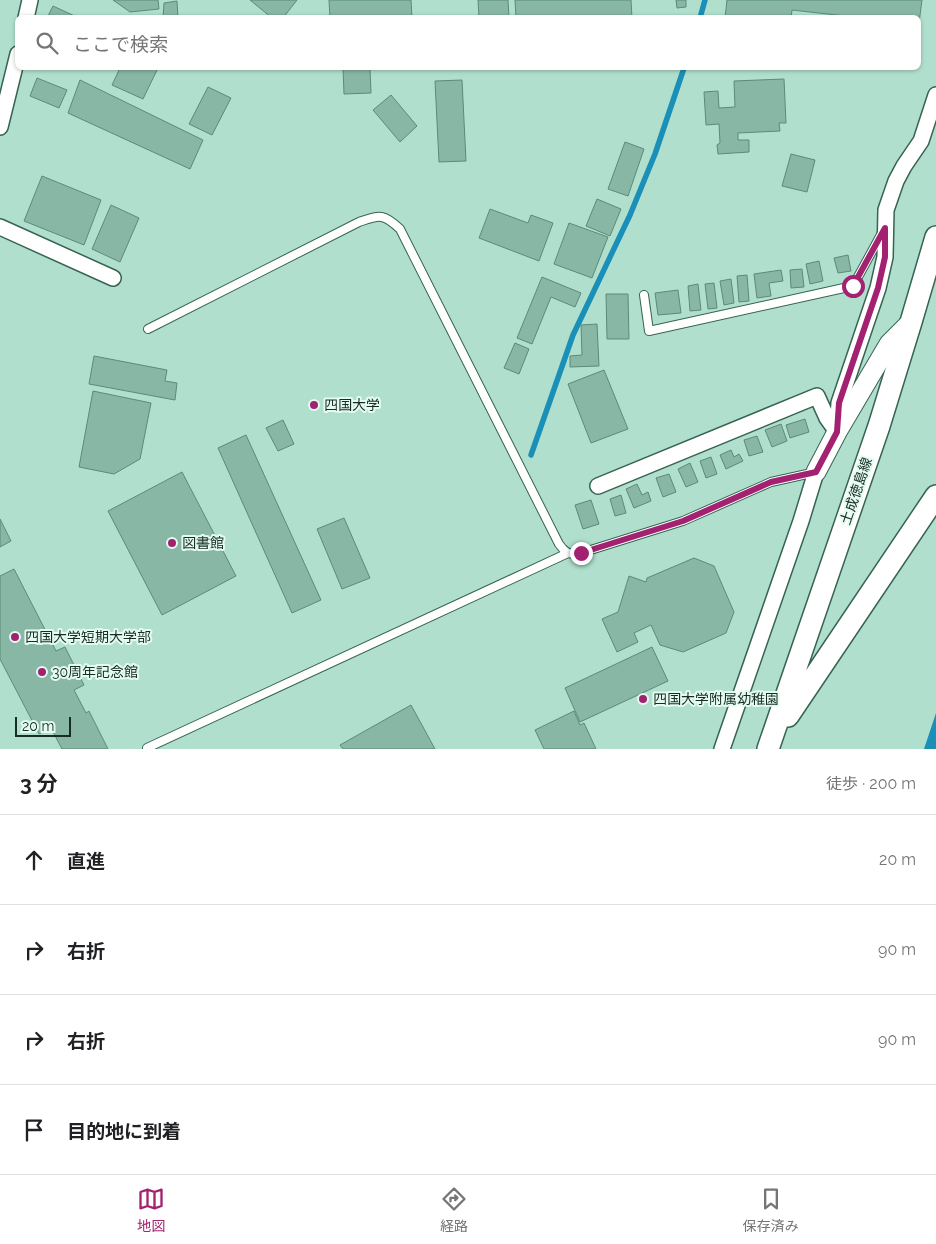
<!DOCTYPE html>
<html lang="ja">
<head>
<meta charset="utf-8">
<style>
	:root { --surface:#fff; --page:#f2f2f2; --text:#202124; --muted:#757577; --line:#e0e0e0; --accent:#a32171 }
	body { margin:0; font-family:Raleway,"Noto Sans JP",sans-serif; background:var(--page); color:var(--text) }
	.scale { position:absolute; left:15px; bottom:12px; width:56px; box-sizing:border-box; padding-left:5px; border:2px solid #182b24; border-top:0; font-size:14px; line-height:18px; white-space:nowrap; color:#182b24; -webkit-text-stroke:4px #e3fbf1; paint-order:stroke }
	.stop { position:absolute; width:15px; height:15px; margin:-11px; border:4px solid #a32171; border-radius:50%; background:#fff }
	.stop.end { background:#a32171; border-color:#fff; box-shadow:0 1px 5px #0008 }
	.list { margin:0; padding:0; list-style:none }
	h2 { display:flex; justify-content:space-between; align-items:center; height:65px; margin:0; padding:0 20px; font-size:21px }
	h2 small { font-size:16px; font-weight:400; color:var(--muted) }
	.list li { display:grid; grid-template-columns:32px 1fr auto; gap:15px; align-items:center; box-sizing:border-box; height:90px; padding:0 20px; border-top:1px solid var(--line) }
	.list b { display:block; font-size:19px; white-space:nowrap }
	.list em { font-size:16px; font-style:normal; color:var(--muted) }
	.icon { flex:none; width:28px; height:28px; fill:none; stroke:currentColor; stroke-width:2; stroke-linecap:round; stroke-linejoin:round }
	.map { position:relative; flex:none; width:936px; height:749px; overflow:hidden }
	.search { position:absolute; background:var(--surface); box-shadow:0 1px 4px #0004; left:15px; right:15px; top:15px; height:55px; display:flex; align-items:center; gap:12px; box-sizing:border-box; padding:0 18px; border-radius:8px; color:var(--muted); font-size:19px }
	.sheet { height:425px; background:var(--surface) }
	nav { display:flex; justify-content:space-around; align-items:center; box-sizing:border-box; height:70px; border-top:1px solid var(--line); background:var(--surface); font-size:14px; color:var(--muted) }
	nav a { display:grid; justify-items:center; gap:2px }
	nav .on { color:var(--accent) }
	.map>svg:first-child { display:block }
	.water { fill:#1a8fb8 }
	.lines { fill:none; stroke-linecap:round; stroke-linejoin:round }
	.stream { stroke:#1a8fb8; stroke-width:5.5 }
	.building { fill:#89b7a5; stroke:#5d8a78 }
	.service-casing { stroke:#366352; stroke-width:10 }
	.minor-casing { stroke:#366352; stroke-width:18 }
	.tertiary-casing { stroke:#366352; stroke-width:21 }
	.secondary-casing { stroke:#366352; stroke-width:24 }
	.service { stroke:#fff; stroke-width:8 }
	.minor { stroke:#fff; stroke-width:15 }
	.tertiary { stroke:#fff; stroke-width:19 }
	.secondary { stroke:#fff; stroke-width:21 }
	.route { stroke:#a32171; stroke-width:6 }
	.poi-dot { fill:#a32171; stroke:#e3fbf1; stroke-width:2 }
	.labels { text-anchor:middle; stroke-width:4; stroke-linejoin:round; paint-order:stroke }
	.poi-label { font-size:14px; fill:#182b24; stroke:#e3fbf1; text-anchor:start }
	.street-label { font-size:14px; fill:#182b24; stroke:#e3fbf1 }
</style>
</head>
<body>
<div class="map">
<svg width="936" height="749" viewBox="0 0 936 749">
	<rect width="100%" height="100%" fill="#b0e0cd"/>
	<path class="water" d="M936,713v36h-12z"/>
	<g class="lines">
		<path class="stream" d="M700,18l5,-18
			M531,455l42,-120 57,-120 25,-61 29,-86"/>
	</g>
	<path class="building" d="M113,0h45l1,9 -29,3z
		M250,0h47l-14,18h-11z
		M329,0h82l1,18h-82z
		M478,0h30l1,18h-30z
		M515,0h116l1,18h-116z
		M676,0h10v7l-9,1z
		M727,0h195l-3,23h-1v-5h-55l-71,-8 -1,8h-66z
		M177,1l1,17h-15l1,-15z
		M53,6l26,12h-32z
		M120,68h38l-15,31 -31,-14z
		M343,68h27l1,25 -27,1z
		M37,78l30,12 -8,18 -29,-12z
		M784,79l2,44h-7l1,8 -42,2v7h11v12l-31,2 -1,-9 3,-2 -1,-19 -13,1 -2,-33 14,-1 1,17 16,-1 -1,-26z
		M80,80l123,60 -13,29 -122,-56z
		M462,80l4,81 -27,1 -4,-81z
		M208,87l23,11 -19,37 -23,-11z
		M391,95l26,31 -17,16 -27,-32z
		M625,142l19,7 -16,47 -20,-7z
		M791,154l24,6 -8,32 -25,-6z
		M42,176l59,24 -17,45 -60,-24z
		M597,199l24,10 -11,27 -24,-10z
		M111,205l28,13 -19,44 -28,-13z
		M490,209l38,14 3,-8 22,8 -14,38 -60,-23z
		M569,223l39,14 -16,41 -38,-14z
		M848,255l3,16 -13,2 -4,-15z
		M819,261l4,20 -13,3 -4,-20z
		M802,269l2,18 -13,1 -1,-18z
		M781,270l2,11 -14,2 2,13 -14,2 -3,-24z
		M747,275l2,26 -10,1 -2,-26z
		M542,277l39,16 -6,14 -24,-10 -19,47 -15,-6z
		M731,279l3,24 -10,2 -4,-24z
		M714,283l3,25 -9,1 -3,-25z
		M698,284l3,26 -11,1 -2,-25z
		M678,290l3,23 -23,2 -3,-22z
		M606,294h22l1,45h-22z
		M597,324l2,42 -29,1v-11l12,-1 -1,-30z
		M515,343l14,6 -10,25 -15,-6z
		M94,356l73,14 -2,11 12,2 -2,17 -86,-16z
		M604,370l24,59 -37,14 -23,-59z
		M93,391l58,12 -11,56 -26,15 -35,-7z
		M805,419l4,13 -19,6 -4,-13z
		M283,420l11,24 -16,7 -12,-23z
		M781,424l6,17 -15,6 -7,-17z
		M246,435l75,165 -29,13 -74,-165z
		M757,436l6,16 -14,4 -5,-16z
		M731,450l3,7 5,-3 4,7 -17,8 -6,-14z
		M711,457l6,17 -11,4 -6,-17z
		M690,463l8,19 -12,5 -8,-18z
		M182,472l54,104 -74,39 -54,-104z
		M669,474l7,18 -13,5 -7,-19z
		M637,484l5,11 6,-3 3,9 -17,7 -8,-19z
		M621,495l5,18 -11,3 -5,-17z
		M591,500l8,24 -16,5 -8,-24z
		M344,518l26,60 -28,11 -25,-60z
		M0,519l11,22 -11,6z
		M694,558l20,8 20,46 -8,21 -43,19 -23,-7 -9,-20 -17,8 4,9 -21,10 -15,-33 16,-7 11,-36 17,6 1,-4z
		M14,569l42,82 9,-4 19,38 -10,5 12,23 3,-2 19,38h-46l-11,-21 -12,6 -39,-75v-83z
		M652,647l16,34 -88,41 -15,-34z
		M411,705l24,44h-92l-3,-4z
		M574,711l6,14 4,-2 12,26h-52l-9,-19z"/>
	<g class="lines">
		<g class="service-casing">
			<path id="service" d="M644,295l5,36 204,-45 29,-53
				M148,329l211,-107c21,-7 24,-9 41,7l159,315 4,5 5,4
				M147,748l421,-195 6,1 7,-1 102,-32 88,-39 45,-10"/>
		</g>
		<g class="minor-casing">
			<path id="minor" d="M26,18l4,-18
				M0,127l18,-73
				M0,227l113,51
				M837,431l2,-28 39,-115 7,-31 1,-47 10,-29 8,-15 17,-25 15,-46
				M598,486l219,-90 10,22 10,14
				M722,749l79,-228 15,-49"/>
		</g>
		<g class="tertiary-casing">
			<path id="tertiary" d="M816,472l21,-40 52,-88 22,-22"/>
		</g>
		<g class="secondary-casing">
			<path id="secondary" d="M788,716l148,-220
				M768,749l111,-323 32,-104 25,-85"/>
		</g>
		<use href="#service" class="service"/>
		<use href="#minor" class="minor"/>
		<use href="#tertiary" class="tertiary"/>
		<use href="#secondary" class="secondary"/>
	</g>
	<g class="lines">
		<path class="route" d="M581,553l102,-32 88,-39 45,-10 21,-40 2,-29 39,-115 7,-31v-29l-32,58"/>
	</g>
	<g class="poi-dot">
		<circle cx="314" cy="405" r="5"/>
		<circle cx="172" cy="543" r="5"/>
		<circle cx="15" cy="637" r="5"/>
		<circle cx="42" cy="672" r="5"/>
		<circle cx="643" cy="699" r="5"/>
	</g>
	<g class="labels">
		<g class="poi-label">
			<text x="324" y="410">四国大学</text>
			<text x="182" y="548">図書館</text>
			<text x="25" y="642">四国大学短期大学部</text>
			<text x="52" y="677">30周年記念館</text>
			<text x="653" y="704">四国大学附属幼稚園</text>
		</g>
		<g class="street-label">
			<text transform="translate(856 491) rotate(-71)" y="5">土成徳島線</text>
		</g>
	</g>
</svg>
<div class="scale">20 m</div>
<div class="stop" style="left:853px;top:286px"></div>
<div class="stop end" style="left:581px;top:553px"></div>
<div class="search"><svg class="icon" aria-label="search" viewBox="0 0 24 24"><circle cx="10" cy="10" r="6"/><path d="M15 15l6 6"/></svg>ここで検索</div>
</div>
<section class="sheet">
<h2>3 分<small>徒歩 · 200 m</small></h2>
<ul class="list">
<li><svg class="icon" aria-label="ahead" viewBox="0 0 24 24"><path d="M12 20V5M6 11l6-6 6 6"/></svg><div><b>直進</b></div><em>20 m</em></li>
<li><svg class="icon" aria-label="right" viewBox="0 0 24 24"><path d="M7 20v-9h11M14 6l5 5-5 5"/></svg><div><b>右折</b></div><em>90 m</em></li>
<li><svg class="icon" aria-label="right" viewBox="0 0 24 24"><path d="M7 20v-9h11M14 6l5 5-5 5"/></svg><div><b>右折</b></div><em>90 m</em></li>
<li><svg class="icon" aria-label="arrive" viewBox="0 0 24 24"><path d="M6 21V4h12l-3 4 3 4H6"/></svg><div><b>目的地に到着</b></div></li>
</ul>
</section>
<nav>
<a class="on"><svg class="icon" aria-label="map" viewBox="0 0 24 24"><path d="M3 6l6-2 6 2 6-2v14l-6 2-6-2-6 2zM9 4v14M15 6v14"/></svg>地図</a>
<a><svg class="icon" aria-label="directions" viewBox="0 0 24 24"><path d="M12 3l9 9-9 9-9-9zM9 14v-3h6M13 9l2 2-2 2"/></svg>経路</a>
<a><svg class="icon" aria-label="saved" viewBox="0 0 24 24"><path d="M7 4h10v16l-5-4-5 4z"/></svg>保存済み</a>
</nav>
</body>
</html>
